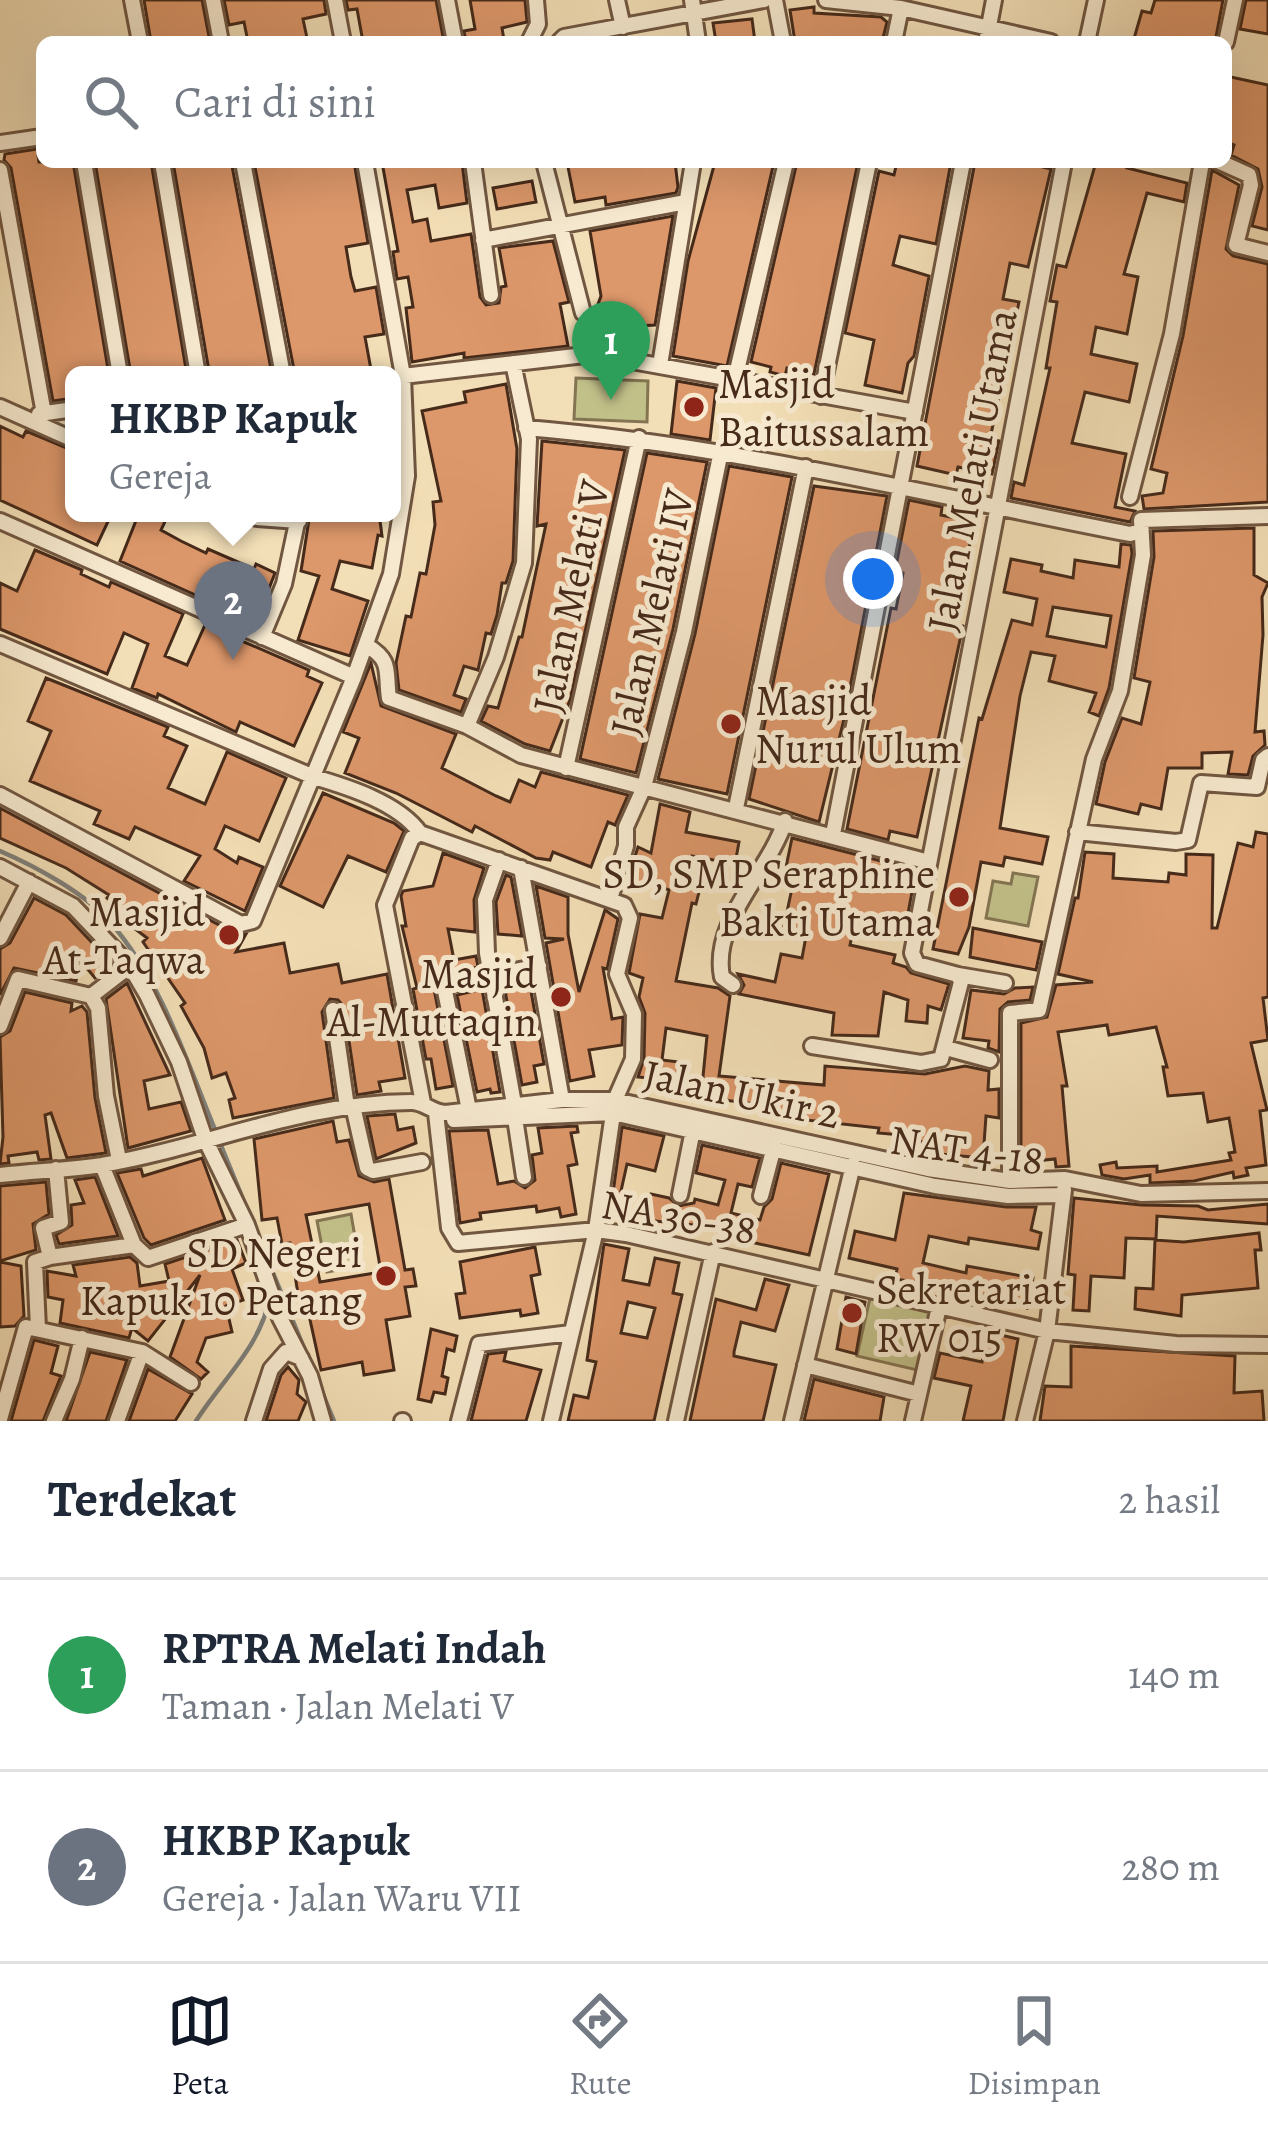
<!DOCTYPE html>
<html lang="id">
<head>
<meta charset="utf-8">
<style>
	:root { --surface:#fff; --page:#f2f2f3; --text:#1f2937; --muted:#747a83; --line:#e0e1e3; --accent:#111827 }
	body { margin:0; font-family:Alegreya,serif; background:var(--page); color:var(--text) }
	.you { position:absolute; left:873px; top:579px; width:42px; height:42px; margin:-30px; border:9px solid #fff; border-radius:50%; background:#1a73e8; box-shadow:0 0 0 18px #1a73e833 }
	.badge { display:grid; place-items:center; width:78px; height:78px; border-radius:50%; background:var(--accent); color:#fff; font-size:39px; font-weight:700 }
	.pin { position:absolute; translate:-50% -99px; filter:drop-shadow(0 3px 6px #0008) }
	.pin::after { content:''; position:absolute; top:63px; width:42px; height:36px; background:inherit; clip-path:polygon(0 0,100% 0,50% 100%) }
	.popup { position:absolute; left:65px; top:366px; width:336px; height:156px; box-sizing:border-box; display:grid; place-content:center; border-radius:18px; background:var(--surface); filter:drop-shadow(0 3px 9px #0005); font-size:39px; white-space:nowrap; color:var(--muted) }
	.popup b { font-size:45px; color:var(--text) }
	.popup::after { content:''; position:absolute; left:50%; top:100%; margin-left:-24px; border:24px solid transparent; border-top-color:var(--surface) }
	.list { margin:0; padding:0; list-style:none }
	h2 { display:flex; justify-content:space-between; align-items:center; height:156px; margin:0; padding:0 48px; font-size:51px }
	h2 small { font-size:39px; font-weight:400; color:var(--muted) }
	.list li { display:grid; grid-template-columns:78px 1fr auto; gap:36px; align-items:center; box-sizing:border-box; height:192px; padding:0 48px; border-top:3px solid var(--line) }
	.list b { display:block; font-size:45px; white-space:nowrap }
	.list p { margin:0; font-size:39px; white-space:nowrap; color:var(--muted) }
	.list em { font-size:39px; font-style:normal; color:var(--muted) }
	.icon { flex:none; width:66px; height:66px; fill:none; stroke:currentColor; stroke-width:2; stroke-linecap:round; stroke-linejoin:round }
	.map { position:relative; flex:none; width:1268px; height:1421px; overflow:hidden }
	.search { position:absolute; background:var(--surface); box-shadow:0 12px 48px #0002; left:36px; right:36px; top:36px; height:132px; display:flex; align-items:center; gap:30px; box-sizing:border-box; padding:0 42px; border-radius:18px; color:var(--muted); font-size:45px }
	.sheet { height:540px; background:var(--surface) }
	nav { display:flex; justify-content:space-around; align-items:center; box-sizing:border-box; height:168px; border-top:3px solid var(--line); background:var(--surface); font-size:33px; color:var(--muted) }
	nav a { display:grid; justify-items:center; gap:6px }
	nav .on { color:var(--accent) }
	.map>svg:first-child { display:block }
	.green { fill:#c2c089; stroke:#847552; stroke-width:3 }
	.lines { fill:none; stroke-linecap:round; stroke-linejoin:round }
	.stream { stroke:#7e807b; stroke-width:4.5 }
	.building { fill:#dc976a; stroke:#462a1a; stroke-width:3; fill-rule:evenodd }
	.street-casing { stroke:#715741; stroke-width:20 }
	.street { stroke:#f7ead0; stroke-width:14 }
	.poi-dot { fill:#8f2418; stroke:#f7ead0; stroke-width:4.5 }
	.labels { text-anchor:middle; stroke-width:10; stroke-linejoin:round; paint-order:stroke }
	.poi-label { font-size:42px; fill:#462a1a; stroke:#f7ead0; text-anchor:end }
	.street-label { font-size:42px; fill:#462a1a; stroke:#f7ead0 }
</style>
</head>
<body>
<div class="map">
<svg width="1268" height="1421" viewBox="0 0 1268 1421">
	<rect width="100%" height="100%" fill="#f3dfb7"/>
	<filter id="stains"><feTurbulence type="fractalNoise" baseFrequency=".00167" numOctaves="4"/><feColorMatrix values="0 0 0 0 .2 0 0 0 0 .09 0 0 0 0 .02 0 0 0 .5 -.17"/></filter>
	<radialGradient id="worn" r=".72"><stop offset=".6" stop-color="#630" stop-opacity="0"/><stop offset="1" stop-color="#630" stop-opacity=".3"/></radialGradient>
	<path class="green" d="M576,378l72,3 -1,41 -73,-3z
		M1013,873l25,4 -10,49 -42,-8 7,-37 18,3z
		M351,1214l9,52 -33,6 -10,-51z
		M870,1298l60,14 -13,58 -60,-14z"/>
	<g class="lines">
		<path class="stream" d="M0,851c35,15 85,42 110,71 51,58 77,140 106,210
			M220,1143l30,73
			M256,1232l51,123
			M320,1387l14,34
			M196,1421c25,-40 65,-75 73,-122"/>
	</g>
	<path class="building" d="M144,0h58l8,42h-59z
		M224,0h100l2,14 -23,5 4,19 -59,4 -4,-20 -15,3z
		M346,0h90l8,42h-81l-6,-33 -9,1z
		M470,0h55l2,22 -25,6 2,12 -38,2 -2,-11 11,-2z
		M1155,0h68l-8,42h-82l9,-31 9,2z
		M1246,0h22v34l-28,-5z
		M814,7v6l67,4 6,5 -5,20h-87l-5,-32z
		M752,19l3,23h-39l-3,-19z
		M1226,76l42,9v145l-16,-4 10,-39 -4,-18 -27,-14 3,-10 -8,-3z
		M37,149l2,13h34l36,213h-35v23l-21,3 -42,-233 -7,-8 1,-6z
		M95,162h56l36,213h-56z
		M173,162h57l2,4 39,203 -32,6h-28l-2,-4z
		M254,162h100l14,81 -22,4 5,30 4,14 21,-4 8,47 -19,3 7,38h-77z
		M382,162h80l5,41 -28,5 -4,-23 -28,5 6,32 14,-3 4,22 40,-7 9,63 6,8 13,-2 2,-16 5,-1 -7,-38 54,-7 16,61 -9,2 8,42 -104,12v-5l-52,9 -6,-54 7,-1 -5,-30 -11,2 -4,-27 5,-1z
		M567,162h108l3,25 -2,6 -70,12 -1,-8 -30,5z
		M715,162h59l-47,204 -54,-10 15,-95z
		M797,162h61l-44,212 -27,-6 -2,8 -15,-4 1,-5 -20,-5z
		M897,162h54l-15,82 -36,-8 -7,29 36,11 -15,80 -6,7 -6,30 -37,-8 9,-45 -29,-7 34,-162 15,4z
		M975,162h47l29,7 -23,98 -18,-4 -7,36 16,3 -29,137 9,2 -7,33 -34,-7 -2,8 -39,-9z
		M1096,162h33l-2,6 60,15 -3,19 -37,-9 -23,81 14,3 -11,57 -31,-7 -5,27 46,10 -8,38 -44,-10 -13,51 54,11 -11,53 20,4 -5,11 -119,-24 3,-16 10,3 26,-117h-4l11,-66 -7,-1 7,-36 9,2z
		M1212,170l27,15 -13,64 7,7 35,8v238l-124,7 -2,-13 21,-3 4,-20 -16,-4 32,-133z
		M532,181l4,21 -39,7 -4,-21z
		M673,216l-18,109 -18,1 -12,22 -38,-14 14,-38 -11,-65z
		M677,381l39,7 -6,52 -39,-6z
		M506,384l11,65 -4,112 -7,22h-4l-5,32 -6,19 -5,-1 -8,37 -14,-4 -10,29 12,4 -5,13 -62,-22 -3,-27 10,-47 5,1 9,-44 6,1 9,-49 -2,-23 8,-1 -19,-90 44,-9 -2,-10z
		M0,426l23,11 3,-6 48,20v62h38l-15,32 -97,-45z
		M542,441l83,9 -55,250 -20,51 -25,-7 -44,-23 7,-15 10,2 21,-71h3l24,-113 -9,2z
		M647,453l60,9 -34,167 -37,144 -56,-14z
		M729,466l63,11 -65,317 -69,-15 37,-145z
		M814,486l73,10 -43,223 -25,103 -70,-23z
		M909,500l33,7 -1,8 34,7 -23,101 11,3 -46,211 -27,-6 -2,9 -41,-11 44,-221 5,1 7,-36 -8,-2z
		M139,513h30l-8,17 20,11 25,12 2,-4 46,20 2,-5 19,9 -16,41 -24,-11 -4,8 -111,-50z
		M310,513l45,3 -1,-3h25l3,23 -4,-1 -6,33 -32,-7 -8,28 36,12 -18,55 -52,-16 21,-64 -18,-5z
		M1254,528v47l14,8 -6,14 1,38 -8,97 9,-1 1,14 -12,11 -5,19 -20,-1 4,-22 -30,1v15h-34l-7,41 -20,-5 -3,10 -42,-10 9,-42 17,-44 19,6 9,-42 -16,-4 20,-121 -1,-26z
		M1121,544l10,1 1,9 -23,134 -10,28 -10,-4 7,-19 -47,-12 6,-25 -24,-4 -11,44 -20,132 48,9 -6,27 -37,-7 -2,9 -22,-4 -12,65 -11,27 -25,-5 46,-231 3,1 30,-99 20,5 5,-26 -33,-7 7,-33 31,6 -1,6 32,7 2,-18 44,7zM1053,607l58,9 -5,31 -59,-11z
		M35,550l47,20 -1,4 28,13 2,-5 72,32 -18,42 22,9 18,-40 104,45 -2,6 15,7 -28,63 -54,-24 -4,10 -78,-38 -1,4 -25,-10 16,-44 -24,-11 -17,41 -107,-45v-46l17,8z
		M371,663l10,43 75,28 -14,34 54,28 14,6 9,-22 16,7 6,-15 87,23 -13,30 -7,-3 -17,45 -38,-15 -3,8 -14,-2 -61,-32 -3,6 -76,-39 -51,-20 14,-35 -16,-6z
		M46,678l122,49 -4,9 23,10 -19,42 37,16 22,-52 59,26 -27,63 -34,-15 -10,23 22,14 2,-6 24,10 -18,44 -61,-30 16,-25 -65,-29 -6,12 -35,-15 6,-13 -70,-30 21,-50 -23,-10z
		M323,793l71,30 10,8 -18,41 -38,-16 -25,51 -43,-21z
		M660,804l30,8 -4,20 53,10 -4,22 -43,-8 -6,25 15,3 -5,20 -4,-1 -16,78 42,7 12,8 -11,80 105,9 1,-19 100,8 40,-8 24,5 -1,19 11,-1v29l-13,-2 -3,42 -44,-4 1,-11 -39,-3v-5l-23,-2 1,-5 -100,-11v-6l-24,-3v-4l-54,-7 6,-61 -41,-8 -4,32 17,2 -2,28 -31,-3 2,-9 -10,-1 6,-18 1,-46 -6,-16 4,-19 -14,-5 11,-59 22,4 7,-28 -23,-9 -3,6 -16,-6 11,-34 13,6z
		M0,808l236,126h10l-10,18 48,-9 6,30 48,-9 4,19 45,-9 18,104 -26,4 2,9 -24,4 -13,-88 -6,-7 -8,-1 -8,13 12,86 -101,20 -4,-18 6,-2 -9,-25 -14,5 -8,-30 -23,-42 4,-3 -42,-61 4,-4 -13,-10 3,-3 -30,-27 2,-3 -43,-27 -66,-30z
		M1256,832l12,2v163l-5,1 5,42 -17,3 16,67 -7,1 6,54 -20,3 2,7 -14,3 -1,-6 -39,9 -44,2v-8l-26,4 -22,-4 -2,-10 16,-3 1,6 40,-2v6l74,-12 -2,-7 6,-1 -6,-34 -21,4 -5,-29 -35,3 -5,-29h4l-11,-40 -47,8 -2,-10 -49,7 9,54h-5l7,80 -13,1 -1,-8 -20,2 -1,-6 -13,1v-133l26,-6 9,-32 37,-3 -35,-8 17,-76h3l7,-46 29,2 -1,24 55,4 1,-9 17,2v-21l27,1 -1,73h5l21,-85 15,4z
		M792,838l124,32 -9,49 -7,-1v4l-43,-8 -7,31 45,10 -2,8 13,4 5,6 38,11 -8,26 -13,-4 -1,17 -21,-2 2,-21 -24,-8 -6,44 -46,-1 2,-22 -95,-19 5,-9 -6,-11 37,8 6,-28 21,4 5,-27 -23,-5 11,-52 -10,-2z
		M443,853l41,15 -10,32 1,32 -27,-3 6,31 22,-4 2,11 -37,8 -8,9 20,102 -17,3 -5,-30h-5l-13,-70 4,-1 -15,-62h4l-5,-30 2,-5 30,-5z
		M506,875l5,2 11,59 -24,-2 -2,-32z
		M536,886l32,11v37l11,58 26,-82 13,9 -11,50 -4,-1 9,51 11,-2 -1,28 -33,5 5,26 -24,5 -24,-138 18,-4 -19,-1z
		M34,898l32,17 47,50 -18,13 -15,-18 -4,21 -62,-13 -14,27v-46l10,-6z
		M973,928l69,14 -6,28 -66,-13z
		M529,980l15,84 -10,2 3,16 -15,3 -18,-100z
		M127,983l43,92 -26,6 5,28 32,-7 10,29 -63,17 -22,-149z
		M1033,987l-3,13 -22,2 -8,7 -1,43 -11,-4 1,-7 -26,-3 8,-48 33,4 11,-6z
		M482,989l18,103 -9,1 -1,-4 -13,3 -20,-97z
		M25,992l47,11 -1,8 11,-5 5,6 8,86 11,55 -39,5 -16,-45 -6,2 6,44 -12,1 -2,-8 -29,4 1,7 -9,1 3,-27 -3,-100 10,-6z
		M395,1114l3,16 15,-3 3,16 -40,16 -9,-43z
		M333,1121l4,21 12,-2 10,36 15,6 15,-3 16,91 8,-1 3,17 -11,1 5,29 -24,4 8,50 -30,5 -2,-13 -41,8 -14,-64 -7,1 -10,-64 -8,1 -5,-26 -15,2 -8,-81zM369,1204l12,68 -61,10 -14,-67z
		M577,1126l1,6 -7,1 6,31 -9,2 8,48 -15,3 -2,-9 -22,4 -1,-6 -56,7 1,6 -21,4 -11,-92 39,-1 10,54 16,-3 11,7 10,-8 -3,-25 10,-2 -4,-25z
		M622,1127l42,9 -9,35 -28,-7 -6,27 6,2 -6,25 -11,-3z
		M702,1145l58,13 -8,29 -14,-3 -7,29 29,7 4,-13 8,-8 9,-36 48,11 -20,81 -72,-16 1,-4 -34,-9 -59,-6 6,-26 18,4 10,8 15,-3 1,-4 23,6 7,-25 -29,-7z
		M202,1158l23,62 -74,25 -7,-7 -27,-65 24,-4 2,7z
		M95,1177l23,59 -59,8 -3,-9 16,-10 -1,-20 13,-2 -9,-23z
		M46,1182l3,32 -16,10 3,26 -36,11v-75z
		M904,1193l102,14h30l-5,23 10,3 -3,16 -69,-11 -1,6 -39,-8 -6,27 43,10 1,-7 66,12 -6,30 -65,-19 -67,-10 2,-10 -48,-11 6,-27 40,9z
		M1074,1198l67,7 57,1 10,4 60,-6v20l-111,-8 -1,23 -30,-1 -2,40 -33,-2 -2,35 -16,-1 2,-35 -7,-1z
		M1259,1233l2,17h-6l3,38 -76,7 -1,21 -46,-7 1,-21 17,1 2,-49 29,2z
		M237,1240l9,23 -14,6 11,31 -17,6 6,26 -26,6 -9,24 11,10 -7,7 -31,-22 30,-82 -52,66 -16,-13 -3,10 -69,-15 3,-23 -15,-3 -1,-26 29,5 -3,-11 57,-8 7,6 3,23 29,-5 -4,-17z
		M604,1244l25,5 -6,31 26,5 6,-27 24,5 -6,30 9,2 -28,126h-86l6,-26 14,3 8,-36 -9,-2zM628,1302l27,6 -8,30 -26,-5z
		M535,1247l5,27 -9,2 7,37 -17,3 -1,-6 -60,8 -4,-24 9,-1 -5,-31z
		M0,1262l21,4 3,50 -9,10 -15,1z
		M765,1279l24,6 -14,46 -34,-9 -7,30v4l42,9 -13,56h-73l26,-122 40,11z
		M846,1297l19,5 -9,52 -19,-5z
		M431,1329l26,7 -3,15 -7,-2 -5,27 6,2 -3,16 -11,-2 -3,10 -13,-3z
		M988,1332l30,7 -15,82h-40l8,-35 -37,-8 6,-25 42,9z
		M34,1340l24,6 -7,27 10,3 -18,45h-32z
		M1071,1346l164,10 -1,37 28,-2 2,30h-224l5,-35 26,1z
		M90,1352l37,8 -21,61h-40z
		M506,1352l-2,9 37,9 -15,51h-55l17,-67z
		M288,1367l11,13 -2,14 9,8 -8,19h-32l15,-46z
		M148,1369l44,25 -17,27h-46z
		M814,1379l70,18 -4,24h-76z"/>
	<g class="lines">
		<g class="street-casing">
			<path id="street" d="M132,0l8,42
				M213,0l8,42
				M335,0l8,42
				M447,0l8,42
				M617,0l6,27
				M692,0l6,42
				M775,0l8,42
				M826,0l75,8 150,34
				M529,42l9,-18 -2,-24
				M559,42l5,-5 200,-37
				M894,42l7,-34
				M986,42l8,-42
				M1087,42l9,-42
				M1226,42l9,-42
				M0,143l42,-6
				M84,162l36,213
				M162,162l36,213
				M243,162l40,213
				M473,162l18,133
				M544,162l39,151
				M1220,162l29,13 2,10 -15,60 32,8
				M0,170l44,244
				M483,240l203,-38
				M660,365l33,-203
				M403,376l190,-22 322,58
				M735,379l51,-217
				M821,396l48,-234
				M0,407l74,33
				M39,414l35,-5
				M526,428c205,17 402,67 604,106l11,-3
				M1130,497l42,-163 30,-172
				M243,513l14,5 42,3
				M0,521l354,156
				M262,637l22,-53 15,-71
				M0,644l314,133c34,10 85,26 106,56l204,72 6,13 -13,56 17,40 -1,45 -18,41 -19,130 -45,191
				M366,645c27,16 19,26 23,53l78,28 54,29 408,107
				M467,726l29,-69 28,-94 5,-124 -16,-76
				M566,768l73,-330
				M0,795l241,129 12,-3 101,-244 37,-103 16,-98 -4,-100 -38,-214
				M736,808l70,-341
				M1077,832l99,10 12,-2 13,-57 56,4 6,-27 5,-4
				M420,833l-8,5 -27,67 38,198
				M833,834l130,-672
				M499,860l-14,40 2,53 27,151
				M0,867l73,39 57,60 17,29 32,67 26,77 42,86 33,93 30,58 13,45
				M521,868l41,232
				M610,899l16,-53v-19l18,-40 40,-155 37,-181
				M0,938l29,-56
				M958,975l47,8
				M733,985l-11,-8c-11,-57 47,-105 63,-156
				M333,1010l14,97
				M0,1026l18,-47 73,17
				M812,1046l109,17 20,-4 20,-77 -3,-7 -41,-11 -5,-11 152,-791
				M946,1048l44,12
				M353,1106l14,62 6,3 49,-9
				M469,1110l-25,-124 95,-20
				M436,1113l13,115 9,15 138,-13 30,4 421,97 129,13 92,1
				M515,1118l9,59
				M454,1120l159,-7 322,73 73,10 55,-1
				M119,1160l-13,-64 -8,-88 -7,-12 39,-30
				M0,1175c34,-4 68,-5 102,-10 106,-18 198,-62 309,-63 14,0 20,10 34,11l117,-13h53l313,69 82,12 55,-2 76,15 127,-3
				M1010,1181v-168l29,-3 55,-251 26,-68 23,-136 -2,-35 127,-4
				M680,1195l13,-65
				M761,1196l13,-49
				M134,1245l14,13 99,-33
				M50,1257l84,-12 -32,-80
				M38,1329l-3,-67 15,-5 -7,-29 18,-6 -5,-53
				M805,1365l114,29
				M0,1419l26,-92 116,25 49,31
				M54,1421l18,-42 10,-41
				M117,1421l25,-69
				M254,1421l17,-52 15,-17 15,6
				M402,1421h1
				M459,1421l20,-77 92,-11
				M676,1421l37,-169
				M792,1421l61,-256
				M913,1421l26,-114
				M1025,1421l22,-90 17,-141"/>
		</g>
		<use href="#street" class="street"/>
	</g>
	<g class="poi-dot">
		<circle cx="694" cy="407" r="12"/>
		<circle cx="731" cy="724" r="12"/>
		<circle cx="959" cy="897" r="12"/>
		<circle cx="229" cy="935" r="12"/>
		<circle cx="561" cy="997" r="12"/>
		<circle cx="386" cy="1276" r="12"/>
		<circle cx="852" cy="1313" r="12"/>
	</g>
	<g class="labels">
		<g class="poi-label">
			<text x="718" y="398" text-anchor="start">Masjid<tspan x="718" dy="48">Baitussalam</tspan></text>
			<text x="755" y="715" text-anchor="start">Masjid<tspan x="755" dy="48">Nurul Ulum</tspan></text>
			<text x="935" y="888">SD, SMP Seraphine<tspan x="935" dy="48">Bakti Utama</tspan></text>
			<text x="205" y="926">Masjid<tspan x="205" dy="48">At-Taqwa</tspan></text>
			<text x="537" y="988">Masjid<tspan x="537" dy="48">Al-Muttaqin</tspan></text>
			<text x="362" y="1267">SD Negeri<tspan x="362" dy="48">Kapuk 10 Petang</tspan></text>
			<text x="876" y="1304" text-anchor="start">Sekretariat<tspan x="876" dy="48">RW 015</tspan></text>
		</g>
		<g class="street-label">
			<text transform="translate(971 470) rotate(-79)" y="15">Jalan Melati Utama</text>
			<text transform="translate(570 596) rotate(-78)" y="15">Jalan Melati V</text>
			<text transform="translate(651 612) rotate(-77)" y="15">Jalan Melati IV</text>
			<text transform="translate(742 1093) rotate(12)" y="15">Jalan Ukir 2</text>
			<text transform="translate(967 1149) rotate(8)" y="15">NAT 4-18</text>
			<text transform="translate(679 1216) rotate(10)" y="15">NA 30-38</text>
		</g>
	</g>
	<rect width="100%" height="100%" filter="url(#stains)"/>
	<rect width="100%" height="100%" fill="url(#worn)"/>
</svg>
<div class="you"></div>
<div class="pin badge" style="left:611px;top:400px;background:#2e9e5b">1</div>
<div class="pin badge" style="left:233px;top:660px;background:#6b7280">2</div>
<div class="popup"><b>HKBP Kapuk</b>Gereja</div>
<div class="search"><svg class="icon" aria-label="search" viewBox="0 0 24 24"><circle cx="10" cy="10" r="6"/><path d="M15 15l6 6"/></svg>Cari di sini</div>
</div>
<section class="sheet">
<h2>Terdekat<small>2 hasil</small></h2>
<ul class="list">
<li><span class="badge" style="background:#2e9e5b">1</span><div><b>RPTRA Melati Indah</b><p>Taman · Jalan Melati V</p></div><em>140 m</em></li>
<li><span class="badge" style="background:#6b7280">2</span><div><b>HKBP Kapuk</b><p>Gereja · Jalan Waru VII</p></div><em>280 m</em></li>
</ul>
</section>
<nav>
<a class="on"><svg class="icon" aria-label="map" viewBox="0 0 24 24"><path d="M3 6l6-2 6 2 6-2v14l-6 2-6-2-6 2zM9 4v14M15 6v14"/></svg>Peta</a>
<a><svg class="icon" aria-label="directions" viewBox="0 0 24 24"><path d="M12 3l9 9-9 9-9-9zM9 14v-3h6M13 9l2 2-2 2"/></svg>Rute</a>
<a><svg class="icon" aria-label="saved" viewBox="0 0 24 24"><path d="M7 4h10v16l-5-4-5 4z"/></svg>Disimpan</a>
</nav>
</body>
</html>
